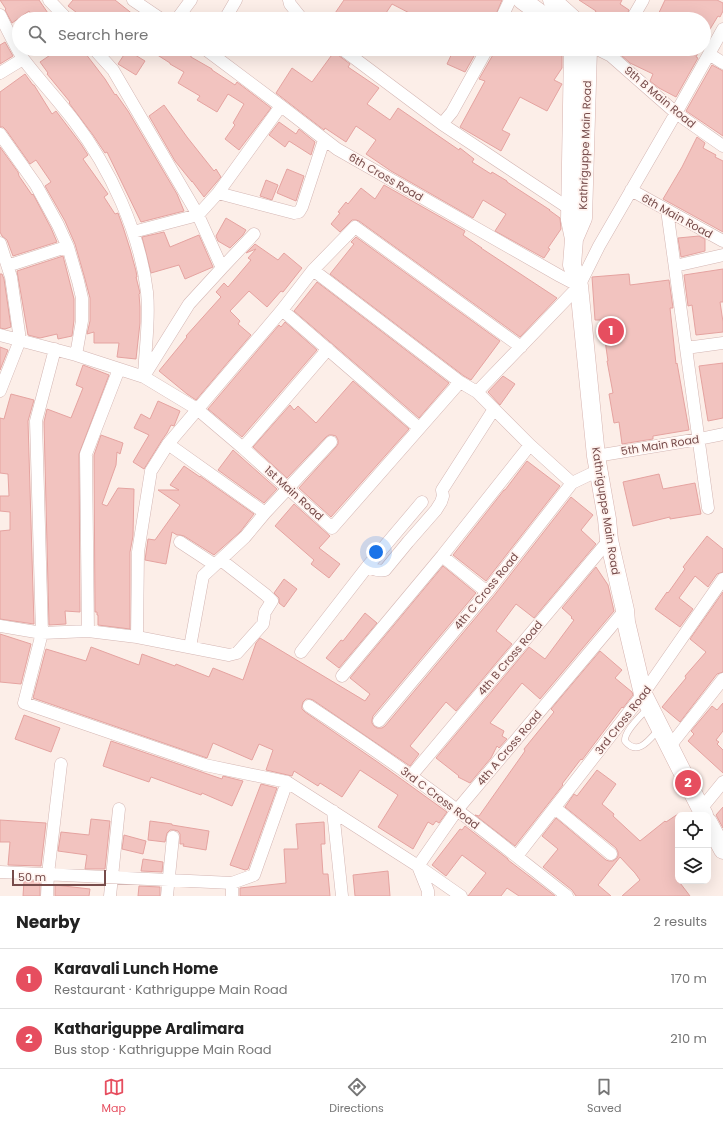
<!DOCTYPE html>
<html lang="en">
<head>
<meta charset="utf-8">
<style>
	:root { --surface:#fff; --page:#f2f2f2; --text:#222; --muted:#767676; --line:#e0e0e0; --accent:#e64e5f }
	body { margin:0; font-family:Poppins,sans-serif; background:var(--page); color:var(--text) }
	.controls { position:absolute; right:12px; bottom:12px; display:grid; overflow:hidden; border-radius:8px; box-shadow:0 4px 16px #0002 }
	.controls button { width:36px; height:36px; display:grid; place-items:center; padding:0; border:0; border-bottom:1px solid var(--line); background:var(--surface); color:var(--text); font:20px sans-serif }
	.scale { position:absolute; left:12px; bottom:10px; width:94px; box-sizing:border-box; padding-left:4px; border:2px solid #774c4b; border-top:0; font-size:11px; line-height:14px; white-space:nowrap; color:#774c4b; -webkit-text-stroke:3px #fff3ef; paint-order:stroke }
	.you { position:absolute; left:376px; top:552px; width:14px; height:14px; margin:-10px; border:3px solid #fff; border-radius:50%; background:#1a73e8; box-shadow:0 0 0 6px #1a73e833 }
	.badge { display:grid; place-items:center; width:26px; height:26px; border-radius:50%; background:var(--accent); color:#fff; font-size:13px; font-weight:700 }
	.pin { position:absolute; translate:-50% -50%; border:2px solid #fff; box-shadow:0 1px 4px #0006 }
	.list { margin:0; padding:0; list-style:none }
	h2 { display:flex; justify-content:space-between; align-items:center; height:52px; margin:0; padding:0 16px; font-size:17px }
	h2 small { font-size:13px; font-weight:400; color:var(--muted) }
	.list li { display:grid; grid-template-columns:26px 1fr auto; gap:12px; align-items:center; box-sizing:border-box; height:60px; padding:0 16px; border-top:1px solid var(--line) }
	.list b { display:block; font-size:15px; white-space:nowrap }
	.list p { margin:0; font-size:13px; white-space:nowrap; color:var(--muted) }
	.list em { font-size:13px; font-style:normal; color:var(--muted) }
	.icon { flex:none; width:22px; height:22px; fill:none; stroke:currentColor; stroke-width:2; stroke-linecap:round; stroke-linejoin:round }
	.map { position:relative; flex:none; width:723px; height:896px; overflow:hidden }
	.search { position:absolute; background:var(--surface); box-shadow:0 4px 16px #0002; left:12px; right:12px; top:12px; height:44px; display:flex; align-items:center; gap:10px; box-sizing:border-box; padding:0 14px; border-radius:22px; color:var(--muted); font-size:15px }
	.sheet { height:172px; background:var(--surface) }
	nav { display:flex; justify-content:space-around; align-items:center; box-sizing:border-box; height:56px; border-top:1px solid var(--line); background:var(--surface); font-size:11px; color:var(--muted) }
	nav a { display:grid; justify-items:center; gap:2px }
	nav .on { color:var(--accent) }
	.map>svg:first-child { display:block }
	.building { fill:#f2c3bf; stroke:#e5a3a0 }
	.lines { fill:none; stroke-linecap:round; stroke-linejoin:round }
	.lane-casing { stroke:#d4b6b3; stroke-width:7 }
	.street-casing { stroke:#d4b6b3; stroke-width:13 }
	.secondary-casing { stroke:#d7b4b0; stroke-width:19 }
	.lane { stroke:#fff; stroke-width:6 }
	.street { stroke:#fff; stroke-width:12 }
	.secondary { stroke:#fff; stroke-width:18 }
	.labels { text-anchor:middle; stroke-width:3.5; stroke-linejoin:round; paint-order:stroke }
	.street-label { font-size:11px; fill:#774c4b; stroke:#fff3ef }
</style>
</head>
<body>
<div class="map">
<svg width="723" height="896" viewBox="0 0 723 896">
	<rect width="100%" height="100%" fill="#fceee8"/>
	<path class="building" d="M0,0h39l13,19h-18l-5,-8 -17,12 -7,-13 1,-1z
		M73,0h42l24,19h-54l-17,-13z
		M344,0h158l-8,19h-73l-29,-15 -10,15h-51z
		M579,0h43l-2,4 9,6 -4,9h-34l5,-8z
		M665,0h52l6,3v8l-3,6 -2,-1 -14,23v-20h-48z
		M5,42l8,14 -13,8v-19z
		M59,49h23l23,30 10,16 1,-1 12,17 49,83 7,17 -43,11 -34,-70 -2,1 -12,-18 -24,-32 1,-1 -23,-28 1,-1 -8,-11z
		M148,49h31l12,7v1l21,12v1l23,15 2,-3 34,26 -32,42 -14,-11 10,-14 -2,-2 11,-19 -16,-10 -11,18 -20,-12 3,-4 -22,-13 6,-11 -14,-8v-1z
		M454,49h24l-13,23 -18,-8z
		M494,49h68v19l-8,12 8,4 -15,27 -27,-14 -18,33 8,4 -9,17 -41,-24 25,-46 -6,-2 15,-26z
		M624,49h76l-4,8 2,1 -22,39 -17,-9 -9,-7 3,-7 -23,-11 -9,-8z
		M127,50l18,11 -9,14 -18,-11z
		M334,52l16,12 -2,3 31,21 -12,16 23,16 8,-12 61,42 1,-2 14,11 -2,3 19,12 1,-2 15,9v1l43,28h-1l11,8 1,11 -13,19 2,1 -6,9 -49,-27 11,-17 -23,-14 -10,18 -82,-47 -25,-17 10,-14 -20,-14 -10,16 -21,-14 -1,2 -48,-37 16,-25 20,14z
		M712,65l11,6v65l-37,-25z
		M25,74l8,11h1l18,29 4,-3 25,33 7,11 -5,4 25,35 -4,3 11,17 3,-1 5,14 7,22 6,22 1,6h-1l4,16 -1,1 1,13v16l-4,36 -19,-2 2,-14h-25v-11l-7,2 3,-13v-23l-5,-19 -10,-35 -10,-23 -20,-35 6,-4 -15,-22 -6,4 -24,-34 -3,-3h-3v-35z
		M164,105l23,32 27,34 2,-2 5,8 -17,20 -12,-16v1l-17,-21 -26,-45z
		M279,122l17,12 3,-5 16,13 -4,13 -22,-14 -4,6 -16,-12z
		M697,137l8,6 -2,5 13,7 -1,2 8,4v71l-60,-33 19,-32z
		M0,147l18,25 1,4 13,19 1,-1 18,34 6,14 -44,14 -6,-16 -5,-4 -2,-4z
		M287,169l17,7 -8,25 -19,-8z
		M266,180l12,5 -6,15 -12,-4z
		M384,185l81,46 -2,4 19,13h-1l76,50 -37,39 -161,-116 -3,-1h-4l-12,12 -9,-8 9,-11 -2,-1 8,-10 2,2 13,-16 14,11z
		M226,218l20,12 -3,5 -13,13 -12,-7 -2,-5z
		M164,232l6,15 29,-12 14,32 -28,12 -6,-14 -28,8 -9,-36z
		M699,236l6,3v12l-24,6 -3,-19z
		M356,237l144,104 -29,39 -7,-4 -134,-102 24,-30 -3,-2z
		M255,244l23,16 6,-7 18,15 -19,24 -2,-1 -14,16 -18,-16 -19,20 10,10 -2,3 13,11 -55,65 -9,-6 -28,-23 28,-34 -1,-1 35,-39 -5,-5 8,-9 4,4 23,-27 -3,-2 8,-9 -10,4z
		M63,256l11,43v21l-2,16 -14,3 -1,-5 -17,4 -12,-3 -11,-64z
		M723,269v33h-3l3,20v10l-27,3 -4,-30 -4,1 -4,-31z
		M0,274h2l2,5 7,48 -6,2 -5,-1z
		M629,274l1,11 39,-5 4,28h-3l6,56 1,-1 12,67 -36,6v3l-31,5 -3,-22 -5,1 -5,-29 4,-1 -6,-32h1l-6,-41h-7l-3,-43z
		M317,282l132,101 -30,35 -125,-107z
		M285,322l32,28 -75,87 -34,-28 71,-84 2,2z
		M0,347l8,3 -8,20z
		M723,363v55l-15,3 -9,-55z
		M83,365l26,10 -30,79 1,158 -15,-1 1,13 -17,1 -5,-203 3,-13 24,9 12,-30 -7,-3z
		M503,376l12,8 -15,21 -12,-13z
		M353,381l56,48 -78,88 -32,-29 37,-41 2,-3v-4l-2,-4 -4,-1h-3l-3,2 -39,41 -34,-31 37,-42 4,5 4,-4 18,17z
		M11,394l23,6 -6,21 6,203 -34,-5v-88l10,-1v-18l-10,-1v-15h9l-1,-22 -8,-1v-55l4,1z
		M158,401l22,10 -6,15 -3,-1 -4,8 -5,7 -18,29 -11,-7 16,-27 -15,-7 7,-14 9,5z
		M101,435l22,8 -3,11 -3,-2 -1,13 -14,39 5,2 11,-18 16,1 -1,47 -3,16v77l-32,-4v-10h-1v-3h-2l-1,-157z
		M233,450l44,39 -13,14 -46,-33z
		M527,461l33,25 -74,95 -33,-26 51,-65h1z
		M184,466l16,11v-1l54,38 -14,18 -26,23 -30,-19 -4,-1h-3l-5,-3 -6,32 -21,-4 3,-21 7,1 25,-35 -22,-15h21l-9,-5z
		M659,474l4,15 32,-6 6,31 -31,5v-2l-37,9 -10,-44z
		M571,497l22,18 -12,15 15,14 -62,74 -18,-14 -20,27 16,13 -56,67 -10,-9 -36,44 9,8 -9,12 -97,-66 -3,-1h-4l-3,3 -1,4v3l3,3 74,51 68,49 -8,11 -3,-2 -3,4 -5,-3 -15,27 -35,-22 20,-32 -38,-25 -18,27 -22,-14 -2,3 -24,-15 -2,5 -26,-6 7,-20 -14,-6 -7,16 -39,-17 -6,15 -174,-60 13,-49 40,12 5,-14 48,18 3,-11 33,12 1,-2 33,13 4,-9 30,12 13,-37 4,-5 105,63 5,-7 -20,-16 93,-112 33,27 -103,123 -1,4v3l2,3 3,2h5l3,-2 108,-129z
		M294,504l36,32 -11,12 21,16 -11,14 -18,-14 3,-4 -39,-34z
		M707,536l16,13v23l-6,2 -9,13 -13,-11 -16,22 14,11 -13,18 -25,-18 12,-17 1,1 17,-24 -2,-2z
		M596,567l12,18 6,26 -74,88 -18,-16 -32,40 14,8 -2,5 5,3 -8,9 -2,-2 -6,12 -21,25 -12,-6 1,-1 -23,-18 93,-111 16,12 29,-39 -3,-2 1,-1 -10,-9z
		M284,579l13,10 -13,18 -5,-4v-5l-5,-5z
		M723,592v80l-6,2 -37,48 -18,-15 24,-29 -1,-2 21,-24 -16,-13z
		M365,613l12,10 -38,45 -13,-10 15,-18 2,1z
		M0,634l31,10 -10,40 -21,-2z
		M600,651l22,19 -7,8 17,14 1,3 -10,13 -1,-1 -40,53 -1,-1 -19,25 1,1 -48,61 -40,-31 4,1 46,-65 -1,-2 30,-37 -3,-3z
		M723,703v28l-7,9 3,2 -2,2 6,6v23l-35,-32 6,-7 -3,-3 21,-25 5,4z
		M24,715l36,13 -9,24 -36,-13z
		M111,741l111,38 1,-3 20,5 -11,25 -30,-13 -1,2 -50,-18 -2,5 -46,-16z
		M597,770l19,14 -14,20 12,10 -1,2 27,25 25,-20 1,1 12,-8v64l-1,1 13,17h-68l18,-16 -5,-7 -15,-16 -22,28 13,11h-35l-4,-6 -29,-23 15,-18 -16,-13 14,-18 50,42 3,1h4l4,-3 1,-2v-4l-2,-4 -51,-41 9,-13 3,2z
		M261,784l16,4 -29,81 -3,1 -15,-5z
		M723,807v21l-7,-13z
		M91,819l19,2 -5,48h-20l2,-14 -29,-4 3,-19 28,3z
		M0,820l46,3 -5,43 -33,-1 2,-23h-10z
		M150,821l22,3v1l37,6 -3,19 -23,-4 1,-2h-4v-10l-2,-3 -4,-1h-4l-3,3 -2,9 -17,-2z
		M324,822l1,22h-4l2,30h5l2,22h-90v-8l46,-5 -2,-34h14l-2,-25z
		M465,826l43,33v1l47,36h-36l-12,-8 -6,8h-33l18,-23 -24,-18 -16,21 -14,-11 28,-36 2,1z
		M124,835l22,6 -3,13 -21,-5z
		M143,859l20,3 -1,10 -21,-1z
		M388,871l2,25h-35l-2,-21z
		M24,881h16v15h-17z
		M55,885l35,4 -1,7h-34z
		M139,886l21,1v9h-22z"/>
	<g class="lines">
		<g class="lane-casing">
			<path id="lane" d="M648,708c-7,8 -24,23 -23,33 13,16 25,-2 34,-12"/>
		</g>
		<g class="street-casing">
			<path id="street" d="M49,0l18,19
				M133,0l28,19
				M289,0l1,4 12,15
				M0,15c7,14 16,33 24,45 16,21 34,40 50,61 36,47 66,112 73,171 3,28 -2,57 -3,85
				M177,19l14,-19
				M225,19l11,-19
				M501,19l9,-19
				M632,19l11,-19
				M94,49l19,21 85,145 24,53 -33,36 -45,72
				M205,49l76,57 56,43 223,127 19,10
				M342,49l100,75 128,85
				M597,49l14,7 65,57 47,33
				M709,54l14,9
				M0,73l23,-14
				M442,124l10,-12 35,-63
				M0,134l36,51 22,40 10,22 10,34 4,17v23l-6,34
				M631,190l92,51
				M218,193l76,20 5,-1 3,-5 22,-67
				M667,210l41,298
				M133,232l65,-17 20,-22 63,-87
				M0,243l11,34 9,63 -20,51
				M10,265l53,-17
				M675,266l48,-11
				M222,268l32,-34
				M313,270l42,-43 166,120
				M282,310l137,118
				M0,335l76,20 68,22 53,32 46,39 89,80 128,-146 17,10 102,-106 20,-40 77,-133 47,-84
				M686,348l37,-5
				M55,349l-19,72 6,212 -18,70 181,62 82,17 131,84 43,30
				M477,392l53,53 42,38
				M168,444l97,69
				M243,448l85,-99
				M596,456l103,-17 24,-5
				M180,542l35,23
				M442,556l45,36
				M367,567c6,2 11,5 18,3l23,-28 28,-32 5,-8 2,-6 -1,-6 52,-81
				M0,626l42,7 46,-2 49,6 92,18 8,-2 26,-29 2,-12 7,-11 -6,-6 -45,-35
				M88,631l-2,-177 33,-85
				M137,637l1,-85 13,-81 17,-27 114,-134 31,-40 147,112
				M190,647l13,-71 42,-39 20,-24 66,-71
				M301,652l66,-85 55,-65
				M342,676l100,-120 88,-111
				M309,706c50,33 100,67 148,104 37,28 73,57 110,86
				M379,721l108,-129 85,-109 27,-13
				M670,746l53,-67
				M411,776l198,-236
				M555,808l56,46
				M701,809l22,-27
				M333,811l9,85
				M517,856l126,-162 80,-115
				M0,872l232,11 22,-8 33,-93
				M47,896l1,-22 13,-110
				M110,896l9,-87
				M167,896l6,-59
				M232,896v-13
				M428,896v-5l-10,-25 39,-56 168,-200"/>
		</g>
		<g class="secondary-casing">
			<path id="secondary" d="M522,0l26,19
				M552,0l21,19
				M573,49l-3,171 4,19 -2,26 7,21 17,170 11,63 2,21 16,70 1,12 17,72 61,121
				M574,239l9,-21 5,-169
				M708,822l15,28"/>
		</g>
		<use href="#lane" class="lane"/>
		<use href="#street" class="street"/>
		<use href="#secondary" class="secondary"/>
	</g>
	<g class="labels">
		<g class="street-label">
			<text transform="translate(660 97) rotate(40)" y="4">9th B Main Road</text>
			<text transform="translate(585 145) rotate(-88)" y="4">Kathriguppe Main Road</text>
			<text transform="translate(386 177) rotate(30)" y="4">6th Cross Road</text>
			<text transform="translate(677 216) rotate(29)" y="4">6th Main Road</text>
			<text transform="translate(660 445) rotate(-9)" y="4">5th Main Road</text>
			<text transform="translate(294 493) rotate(42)" y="4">1st Main Road</text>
			<text transform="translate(606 511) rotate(81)" y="4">Kathriguppe Main Road</text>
			<text transform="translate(486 591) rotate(-51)" y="4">4th C Cross Road</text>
			<text transform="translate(510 658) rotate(-50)" y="4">4th B Cross Road</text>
			<text transform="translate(623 720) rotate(-52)" y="4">3rd Cross Road</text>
			<text transform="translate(509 748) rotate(-50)" y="4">4th A Cross Road</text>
			<text transform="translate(440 798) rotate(37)" y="4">3rd C Cross Road</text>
		</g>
	</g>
</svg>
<div class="controls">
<button><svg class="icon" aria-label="locate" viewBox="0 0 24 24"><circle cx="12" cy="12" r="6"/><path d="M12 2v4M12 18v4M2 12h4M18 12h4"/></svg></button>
<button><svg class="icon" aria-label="layers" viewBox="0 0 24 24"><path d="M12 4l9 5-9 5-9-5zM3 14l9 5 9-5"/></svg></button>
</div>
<div class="scale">50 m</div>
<div class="you"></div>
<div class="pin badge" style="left:611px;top:331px">1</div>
<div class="pin badge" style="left:688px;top:783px">2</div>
<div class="search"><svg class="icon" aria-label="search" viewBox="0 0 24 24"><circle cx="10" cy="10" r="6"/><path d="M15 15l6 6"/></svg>Search here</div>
</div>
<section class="sheet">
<h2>Nearby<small>2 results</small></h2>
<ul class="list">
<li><span class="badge">1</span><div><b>Karavali Lunch Home</b><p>Restaurant · Kathriguppe Main Road</p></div><em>170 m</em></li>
<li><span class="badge">2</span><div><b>Kathariguppe Aralimara</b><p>Bus stop · Kathriguppe Main Road</p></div><em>210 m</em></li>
</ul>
</section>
<nav>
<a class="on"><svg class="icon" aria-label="map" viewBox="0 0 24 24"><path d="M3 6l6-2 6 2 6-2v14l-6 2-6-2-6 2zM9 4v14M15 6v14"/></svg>Map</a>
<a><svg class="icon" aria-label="directions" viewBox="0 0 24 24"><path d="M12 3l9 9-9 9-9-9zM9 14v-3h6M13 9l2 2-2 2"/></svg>Directions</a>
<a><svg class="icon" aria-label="saved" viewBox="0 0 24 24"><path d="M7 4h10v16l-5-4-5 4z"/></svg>Saved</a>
</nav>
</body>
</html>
